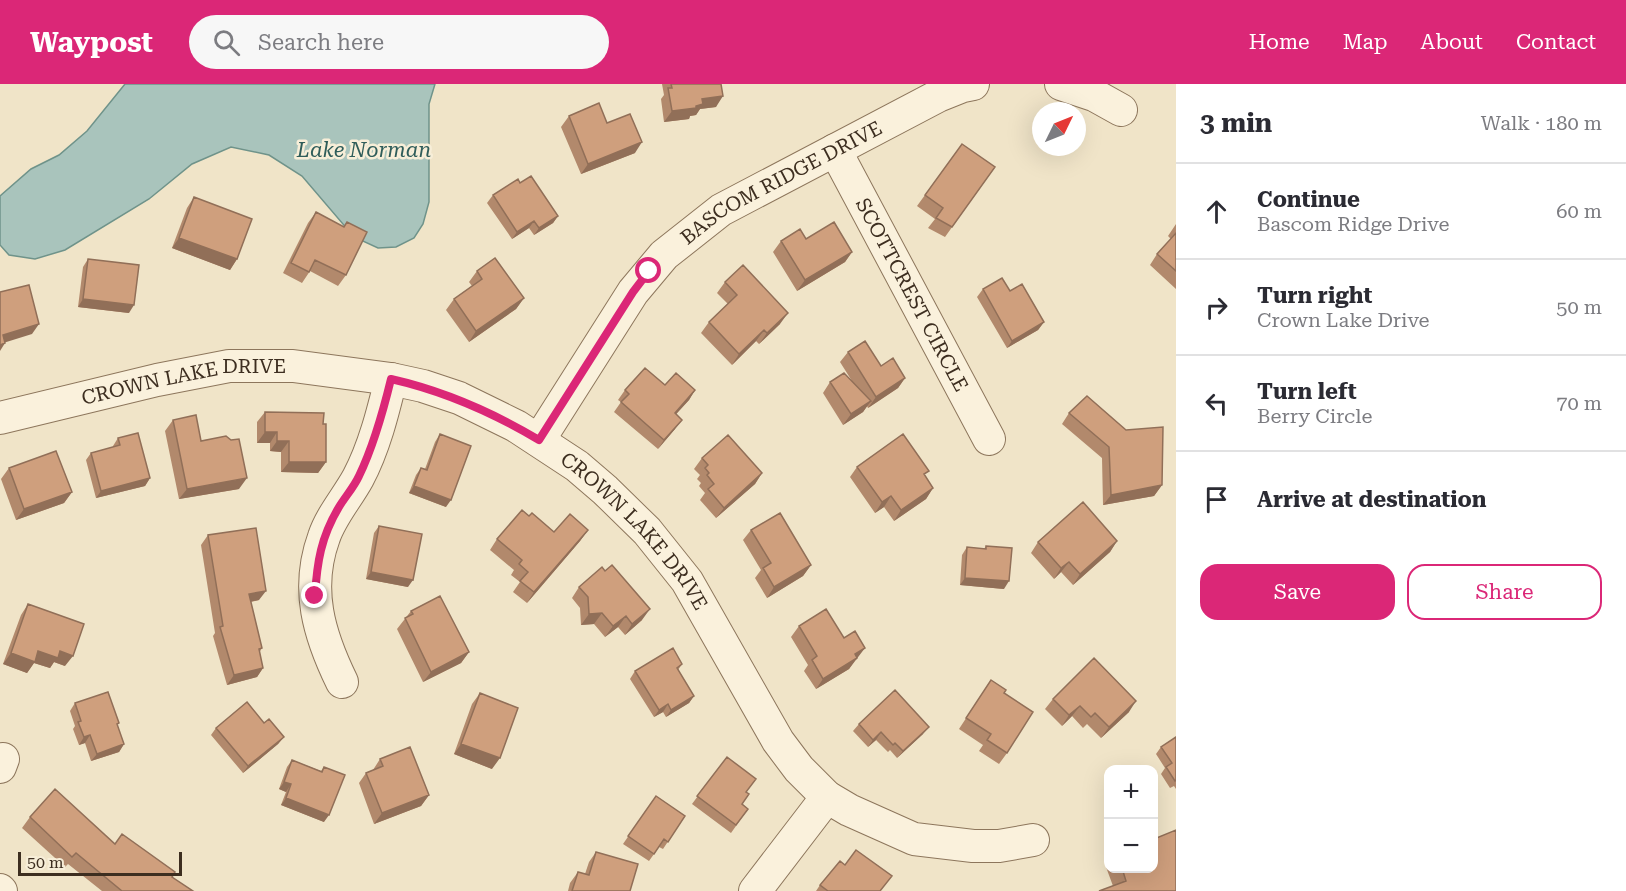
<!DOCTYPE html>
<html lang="en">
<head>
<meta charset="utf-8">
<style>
	:root { --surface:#fff; --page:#f7f7f7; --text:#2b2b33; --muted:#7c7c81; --line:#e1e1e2; --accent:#db2777 }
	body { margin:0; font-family:"Roboto Serif",serif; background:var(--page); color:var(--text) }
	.controls { position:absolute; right:18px; bottom:18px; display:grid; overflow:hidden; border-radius:12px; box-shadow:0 6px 24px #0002 }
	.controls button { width:54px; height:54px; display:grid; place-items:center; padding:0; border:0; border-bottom:2px solid var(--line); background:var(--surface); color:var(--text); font:30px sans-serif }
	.compass { position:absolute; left:1032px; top:18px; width:54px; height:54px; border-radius:50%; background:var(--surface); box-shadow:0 6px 24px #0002; rotate:47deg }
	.scale { position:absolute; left:18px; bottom:15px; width:164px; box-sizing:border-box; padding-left:6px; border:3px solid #3d2e20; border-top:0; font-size:16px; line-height:21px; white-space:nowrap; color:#3d2e20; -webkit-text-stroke:4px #f7eed8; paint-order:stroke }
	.stop { position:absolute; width:18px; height:18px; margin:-14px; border:4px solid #db2777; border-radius:50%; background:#fff }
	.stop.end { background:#db2777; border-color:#fff; box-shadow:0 2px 6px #0008 }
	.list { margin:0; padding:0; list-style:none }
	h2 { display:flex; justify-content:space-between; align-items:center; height:78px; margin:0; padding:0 24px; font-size:26px }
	h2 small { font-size:20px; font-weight:400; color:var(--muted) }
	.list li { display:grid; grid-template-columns:39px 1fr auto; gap:18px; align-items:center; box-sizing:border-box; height:96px; padding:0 24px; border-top:2px solid var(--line) }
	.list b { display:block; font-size:22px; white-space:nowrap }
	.list p { margin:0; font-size:20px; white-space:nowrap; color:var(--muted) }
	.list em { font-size:20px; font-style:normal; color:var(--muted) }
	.actions { display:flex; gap:12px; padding:18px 24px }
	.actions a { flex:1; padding:14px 0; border:2px solid var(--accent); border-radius:18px; text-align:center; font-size:21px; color:var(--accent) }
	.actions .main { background:var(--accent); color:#fff }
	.icon { flex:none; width:33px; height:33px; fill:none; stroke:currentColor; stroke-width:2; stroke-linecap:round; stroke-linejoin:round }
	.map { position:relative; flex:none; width:1176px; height:807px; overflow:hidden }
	header { display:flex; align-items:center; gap:36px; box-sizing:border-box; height:84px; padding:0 30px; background:var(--accent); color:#fff }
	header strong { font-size:28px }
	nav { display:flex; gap:33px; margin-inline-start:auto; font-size:21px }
	.search { width:420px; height:54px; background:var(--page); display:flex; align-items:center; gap:15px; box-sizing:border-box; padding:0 21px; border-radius:33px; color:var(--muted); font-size:22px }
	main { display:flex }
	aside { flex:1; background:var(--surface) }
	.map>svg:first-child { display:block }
	.water { fill:#a9c4bc; stroke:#6f938a; stroke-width:1.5 }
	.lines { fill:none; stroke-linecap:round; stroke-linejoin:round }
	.minor-casing { stroke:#8d765c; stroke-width:34 }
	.minor { stroke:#faf1dc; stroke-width:32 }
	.wall { fill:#b2896c }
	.shaded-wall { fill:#916f58 }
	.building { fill:#cf9f7d; stroke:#916f58; stroke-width:1.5 }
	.route { stroke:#db2777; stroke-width:8 }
	.labels { text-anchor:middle; stroke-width:5; stroke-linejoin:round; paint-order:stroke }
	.street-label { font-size:20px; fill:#3d2e20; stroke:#f7eed8 }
	.water-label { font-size:21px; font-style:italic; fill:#2f5d5a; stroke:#f7eed8 }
</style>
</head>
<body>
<header>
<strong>Waypost</strong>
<div class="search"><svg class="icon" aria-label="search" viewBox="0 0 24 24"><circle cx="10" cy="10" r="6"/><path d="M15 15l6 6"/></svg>Search here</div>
<nav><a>Home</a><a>Map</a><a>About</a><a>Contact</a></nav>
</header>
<main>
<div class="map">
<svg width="1176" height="807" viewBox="0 0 1176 807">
	<rect width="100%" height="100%" fill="#f0e4c8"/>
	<path class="water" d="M125,0h310l-6,20v98l-6,22 -9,14 -18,9 -18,1 -24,-11 -52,-61 -33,-21 -38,-8 -39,17 -43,35 -84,51 -30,9 -26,-4 -9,-10v-49l31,-27 28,-14 28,-24z"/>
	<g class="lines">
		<g class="minor-casing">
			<g id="minor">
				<path d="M1061,0l33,11 27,15"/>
				<path id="s1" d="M835,66l154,289"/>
				<path id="s2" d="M0,334l157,-38 72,-14h64l98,13 32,7 36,12 57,28 61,40 28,24 42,41 40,50 91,160 21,28 28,28 22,13 65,29 59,7h26l34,-6"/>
				<path id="s3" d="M539,356l94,-148 31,-37 57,-45 217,-114 25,-10 10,-2"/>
				<path d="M342,598c-23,-47 -37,-93 -18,-145 7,-21 23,-39 34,-59 16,-30 25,-66 33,-99"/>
				<path d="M0,683l3,-8"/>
				<path d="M0,806l1,1"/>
				<path d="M755,807l72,-94"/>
			</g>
		</g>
		<use href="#minor" class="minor"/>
	</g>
	<path class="wall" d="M662,0h59l-5,23 -16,2 -4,6 -6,1 -1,3 -25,3 -3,-23 3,-4z
		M569,32l66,37 -54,21 -20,-47z
		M962,60l33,23 -50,70 -17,-9 7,-9 -18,-13z
		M520,99l38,33 -5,7 -19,12 -5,-7 -17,11 -25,-36 6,-8z
		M194,113l43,62 -7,11 -58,-22 15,-40z
		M316,128l28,15 3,-5 -1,53 -8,11 -28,-15 -8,12 -19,-10 25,-50z
		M1176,140v65l-26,-24 7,-11 14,-15 -3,-3z
		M806,155l46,13 -7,10 -48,29 -24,-39 8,-11z
		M88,175l41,54 -51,-6 5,-40z
		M477,187l47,27 -8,11 -47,33 -23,-32 8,-11 18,-13 -3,-4z
		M725,198l55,42 -21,20 -3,-3 -24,24 -31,-32 8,-11 19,-18 -11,-11z
		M983,205l27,2 34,31 -6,8 -31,18 -30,-51z
		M848,268l33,14 24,12 -7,10 -30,20 -1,-2 -4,6 -20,13 -20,-32 7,-11 22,-1 -12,-19z
		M665,301l30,5 -6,10 -13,14 -1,15 -17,20 -44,-37 7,-10 -3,-2 7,-10z
		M265,328l58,12 3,38 -8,11 -37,-1v-20l-11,-1v-8h-13v-21z
		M1069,329l93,72 -8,11 -51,9 -1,-47 -40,-34z
		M173,336l66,69 -60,10 -14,-68z
		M440,350l6,73 -37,-14 7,-18 5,-7 4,1 10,-27z
		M118,354l32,40 -5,8 -49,12 -10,-38 5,-7 22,-6v-1z
		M702,374l60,15 -7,11 -39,34 -16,-18 5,-7 -6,-7 2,-3 -4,-4 3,-4 -6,-6z
		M857,383l68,9 8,12 -7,11 -32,22 -10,-14 -9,6 -25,-36z
		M9,384l63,24 -8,11 -48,17 -15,-41z
		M529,432l25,16 34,-2 -8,11 -53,62 -14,-11 7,-10 -9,-7 3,-5 -24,-20 7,-11z
		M379,442l29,61 -42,-8 8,-46z
		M751,446l60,35 -8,11 -36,22 -12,-20 6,-8 -18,-30z
		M208,451l51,65 -8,2 11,46 -3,5 4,15 -6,9 -30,8 -14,-49 2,-3 -14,-88z
		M1117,457l-7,11 -37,33 -12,-13 -7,7 -23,-26 7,-11z
		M986,462l18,43 -44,-4 2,-30 5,-8 17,2z
		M605,487l37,49 -17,15 -7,-8 -13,10 -11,-13 -13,1 -1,-17 -8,-10 7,-11z
		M28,520l37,62 -11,-4 -4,6 -16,-5 -7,10 -24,-9 18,-49z
		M411,527l58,41 -8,11 -38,19 -26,-53z
		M799,542l58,33 -2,1 -6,9 -33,20 -12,-18 4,-6 -17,-28z
		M682,580l-4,6 16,26 -5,7 -23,14 -3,-5 -9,5 -24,-38 5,-8z
		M991,596l13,13 3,60 -8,11 -20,-13 4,-6 -24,-16z
		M480,609l12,76 -38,-15 18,-50z
		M1053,615l76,13 -28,26 -14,-14 -4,4 -11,-12 -10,10 -17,-17z
		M75,619l44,20 -2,2 7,19 -5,8 -28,9 -6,-18 -6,2 -6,-16 2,-3 -5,-15z
		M264,639l20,14 -6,7 -35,29 -32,-38 5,-7z
		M859,640l64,10 -26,24 -7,-8 -2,2 -12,-12 -8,7 -15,-16z
		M1176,653v52l-2,-3 -4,2 -9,-14 4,-6 -9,-14 5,-7z
		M727,673l19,35 -4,12 6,5 -17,24 -39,-29z
		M380,675l49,36 -8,11 -47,18 -15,-41 7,-10 7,-3z
		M292,676l29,11 3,-4v55l-43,-17 5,-13 -7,-3 8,-22z
		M656,712l29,20 -22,33 -4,-2 -10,14 -26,-17z
		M30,733l85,27 57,33 21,14h-91l-34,-27 -3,3 -43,-39z
		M596,768l34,39h-62l2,-8 8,-11 7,2 4,-12z
		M1108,780v4h46l22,23 -63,-5 -7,-19z
		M820,801l61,6h-65z"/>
	<path class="shaded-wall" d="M723,12l-7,11 -16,2 -4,6 -6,1 -1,3 -25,3 8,-11 30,-12z
		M642,58l-7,11 -54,21 7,-10z
		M558,132l-5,7 -19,12 5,-7z
		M534,137l-5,7 -17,11 5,-7z
		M179,154l58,21 -7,11 -58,-22z
		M852,168l-7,10 -48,29 8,-11z
		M524,214l-8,11 -47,33 7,-11z
		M83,215l51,6 -5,8 -51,-6z
		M788,229l-8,11 -21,20 8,-11z
		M1044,238l-6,8 -31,18 5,-7z
		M39,240l-7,10 -32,10 3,-9z
		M764,246l-8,11 -24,24 7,-11z
		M5,259l-5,8v-6z
		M905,294l-7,10 -30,20 8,-11z
		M695,306l-6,10 -21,23 7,-10z
		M871,317l-8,11 -20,13 8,-11z
		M682,336l-7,9 -17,20 6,-9z
		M265,348h12l-7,11h-13z
		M277,357h12l-8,11 -11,-1z
		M289,378h37l-8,11 -37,-1z
		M762,389l-7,11 -39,34 8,-10z
		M150,394l-5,8 -49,12 5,-7z
		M247,394l-8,11 -60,10 8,-10z
		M1162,401l-8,11 -51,9 8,-10z
		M414,402l37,14 -5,7 -37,-14z
		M933,404l-7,11 -32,22 7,-11z
		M72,408l-8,11 -48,17 8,-11z
		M891,412l-7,11 -9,6 7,-11z
		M588,446l-8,11 -53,62 7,-11z
		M1117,457l-7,11 -37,33 7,-11z
		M1069,478l-8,10 -7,7 7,-11z
		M811,481l-8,11 -36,22 7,-11z
		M371,488l42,8 -5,7 -42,-8z
		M965,494l44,3 -5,8 -44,-4z
		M266,507l-7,9 -16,3 6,-9z
		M650,525l-8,11 -17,15 7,-11z
		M602,529l-8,11 -13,1 8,-11z
		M626,532l-8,11 -13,10 8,-11z
		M865,564l-16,21 -33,20 7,-10 32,-25z
		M38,567h22l13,5 -8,10 -11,-4 -4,6 -16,-5 -7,10 -24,-9 8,-11z
		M469,568l-8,11 -38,19 8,-10z
		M263,584l-6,9 -30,8 7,-10z
		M694,612l-5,7 -23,14 5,-7z
		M1136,617l-7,11 -28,26 8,-11z
		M668,620l-5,8 -9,5 5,-7z
		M1080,622l-8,10 -10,10 7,-11z
		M929,643l-6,7 -26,24 6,-7z
		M881,648l-5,8 -8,7 5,-7z
		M90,651l-5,8 -6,2 5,-8z
		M284,653l-6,7 -35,29 5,-7z
		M124,660l-5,8 -28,9 6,-7z
		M461,660l39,14 -8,11 -38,-15z
		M284,698l7,2 -5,8 -7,-3z
		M429,711l-8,11 -47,18 8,-11z
		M286,714l43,17 -5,7 -43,-17z"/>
	<path class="building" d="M671,0h50l2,12 -21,3 1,5 -7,2v2l-24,3 -4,-23h4z
		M599,19l8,20 23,-9 12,28 -54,22 -19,-48z
		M962,60l33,23 -43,60 -16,-9 7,-10 -18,-13z
		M531,92l27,40 -19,12 -5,-7 -17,11 -24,-37 25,-16 2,4z
		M194,113l58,22 -15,40 -58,-21z
		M316,128l28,15 3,-5 20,10 -21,43 -31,-15 -6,12 -18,-9z
		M834,138l18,30 -47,28 -24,-39 19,-12 6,10z
		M1176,149v38l-19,-17z
		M495,174l29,40 -48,33 -22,-32 28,-20 -5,-8z
		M88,175l51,6 -5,40 -51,-6z
		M743,181l45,48 -21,20 -3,-3 -25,24 -30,-32 28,-27 -12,-13z
		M1002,194l8,13 12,-7 22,38 -32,19 -29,-52z
		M29,201l10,39 -36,11 2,8 -5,2v-53z
		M865,257l16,25 12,-8 12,20 -29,19 -28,-45z
		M645,284l20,17 11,-12 19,17 -20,23 7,7 -18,20 -43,-38 8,-8 -4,-4z
		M844,289l27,28 -20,13 -21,-32z
		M1087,312l39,34 37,-3 -1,58 -51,10 -2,-48 -40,-34z
		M265,328l59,1 -1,11h3v38h-37v-21h-12v-9h-12z
		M196,331l5,26 25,-5 5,4 8,-1 8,39 -60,11 -14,-69z
		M138,349l12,45 -49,13 -10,-38 29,-8 -2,-7z
		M440,350l31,12 -20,54 -37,-14 7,-18 6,2z
		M903,350l26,37 -5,3 9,14 -32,22 -10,-14 -9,6 -25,-35z
		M728,351l34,38 -38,35 -16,-19 6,-5 -7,-9 2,-2 -4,-5 3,-3 -6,-7z
		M56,367l16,41 -48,17 -15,-41z
		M1083,418l34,39 -37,33 -11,-12 -8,6 -23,-26z
		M522,426l7,6 3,-3 22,19 16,-18 18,16 -54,62 -14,-11 8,-9 -9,-8 3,-4 -25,-21z
		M780,429l31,52 -37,22 -11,-19 8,-5 -20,-33z
		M379,442l43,8 -9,46 -42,-8z
		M256,444l10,63 -17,3 13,54 -3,1 4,19 -29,7 -14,-48 3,-1 -15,-91z
		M986,462l26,2 -3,33 -44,-3 2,-31 19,2z
		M612,481l38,44 -18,15 -6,-8 -13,10 -11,-13 -13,1 -1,-17 -9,-10 23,-20 3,4z
		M440,512l29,56 -38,20 -26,-54 8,-4 -2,-3z
		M28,520l56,20 -11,32 -13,-5 -2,7 -20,-7 -3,11 -24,-9z
		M826,525l18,29 11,-7 10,17 -10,6 2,4 -34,21 -11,-19 5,-4 -18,-30z
		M673,564l9,16 -5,4 17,28 -23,14 -3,-6 -9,6 -24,-39z
		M1094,574l42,43 -27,26 -14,-14 -4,4 -11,-11 -11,9 -16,-16z
		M991,596l15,10 -2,3 29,19 -26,41 -20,-13 4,-6 -25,-16z
		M895,606l34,37 -26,24 -8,-8 -2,2 -12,-13 -8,8 -14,-16z
		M108,608l11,31 -2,1 7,20 -27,10 -7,-19 -6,2 -6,-15 3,-1 -6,-18z
		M480,609l38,15 -18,50 -39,-14z
		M247,618l17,21 5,-4 15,18 -36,29 -32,-38z
		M1176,653v43l-1,1 -9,-14 6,-4 -11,-16z
		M410,663l19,48 -47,18 -16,-40 17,-7 -3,-7z
		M727,673l29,22 -10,13 3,2 -7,10 6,5 -12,16 -39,-29z
		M292,676l30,12 2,-5 21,8 -16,40 -43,-17 5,-14 -7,-2z
		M55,705l60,55 7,-10 53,38 -3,5 21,14h-71l-46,-38 -4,4 -42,-40z
		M656,712l29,20 -17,26 -4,-3 -10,15 -26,-18z
		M1176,746v61h-77l27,-10 -4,-13h32v-29z
		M856,766l36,26 -12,15h-52l-8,-6 20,-24 5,4z
		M596,768l42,12 -8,27h-58l6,-19 11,3z"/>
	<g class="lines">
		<path class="route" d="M315,512c2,-34 6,-59 24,-89 6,-10 15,-20 20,-31 15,-31 24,-64 32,-97 53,12 101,33 148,61l94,-148 16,-21"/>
	</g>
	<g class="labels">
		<g class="street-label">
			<text dy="7" stroke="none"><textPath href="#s3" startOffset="362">BASCOM RIDGE DRIVE</textPath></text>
			<text dy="7" stroke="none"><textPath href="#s1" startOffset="164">SCOTTCREST CIRCLE</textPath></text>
			<text dy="7" stroke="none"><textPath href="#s2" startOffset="188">CROWN LAKE DRIVE</textPath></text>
			<text dy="7" stroke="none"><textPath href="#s2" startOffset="692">CROWN LAKE DRIVE</textPath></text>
		</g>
		<g class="water-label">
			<text x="364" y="73">Lake Norman</text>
		</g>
	</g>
</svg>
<div class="controls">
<button>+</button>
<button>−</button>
</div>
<svg class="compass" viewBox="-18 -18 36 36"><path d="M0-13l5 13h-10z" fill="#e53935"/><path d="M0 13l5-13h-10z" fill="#7c7c81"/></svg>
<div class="scale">50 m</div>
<div class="stop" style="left:649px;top:187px"></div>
<div class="stop end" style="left:315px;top:512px"></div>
</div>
<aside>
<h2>3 min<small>Walk · 180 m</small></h2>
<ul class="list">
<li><svg class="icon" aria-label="ahead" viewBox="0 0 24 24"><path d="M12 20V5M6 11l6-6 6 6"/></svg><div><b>Continue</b><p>Bascom Ridge Drive</p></div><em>60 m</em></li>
<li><svg class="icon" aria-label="right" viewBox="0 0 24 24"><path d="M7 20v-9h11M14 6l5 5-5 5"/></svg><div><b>Turn right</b><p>Crown Lake Drive</p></div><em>50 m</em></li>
<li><svg class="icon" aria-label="left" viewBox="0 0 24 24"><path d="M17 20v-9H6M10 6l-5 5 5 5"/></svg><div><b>Turn left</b><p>Berry Circle</p></div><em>70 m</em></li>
<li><svg class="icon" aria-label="arrive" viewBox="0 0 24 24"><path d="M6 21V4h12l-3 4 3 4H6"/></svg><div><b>Arrive at destination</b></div></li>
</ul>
<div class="actions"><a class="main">Save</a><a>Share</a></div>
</aside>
</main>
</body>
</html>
